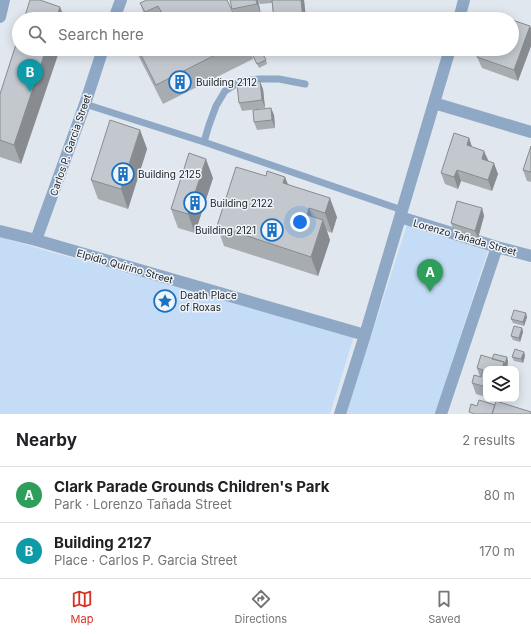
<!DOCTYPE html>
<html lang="en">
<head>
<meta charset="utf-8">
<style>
	:root { --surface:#fff; --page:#f6f6f6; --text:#202124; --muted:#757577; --line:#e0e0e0; --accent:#d93025 }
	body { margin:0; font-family:Inter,sans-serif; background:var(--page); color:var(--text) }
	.controls { position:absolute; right:12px; bottom:12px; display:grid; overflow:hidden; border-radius:8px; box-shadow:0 2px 10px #0003 }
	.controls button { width:36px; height:36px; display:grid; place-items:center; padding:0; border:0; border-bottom:1px solid var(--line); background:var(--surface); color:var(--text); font:20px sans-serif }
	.you { position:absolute; left:300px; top:222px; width:14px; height:14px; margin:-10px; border:3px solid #fff; border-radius:50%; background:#1a73e8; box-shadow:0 0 0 6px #1a73e833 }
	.badge { display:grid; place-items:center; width:26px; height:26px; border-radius:50%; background:var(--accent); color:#fff; font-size:13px; font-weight:700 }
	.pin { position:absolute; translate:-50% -33px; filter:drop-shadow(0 1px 2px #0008) }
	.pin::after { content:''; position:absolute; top:21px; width:14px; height:12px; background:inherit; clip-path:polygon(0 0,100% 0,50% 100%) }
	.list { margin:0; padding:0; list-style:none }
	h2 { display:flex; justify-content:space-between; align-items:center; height:52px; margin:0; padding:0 16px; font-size:17px }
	h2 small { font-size:13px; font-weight:400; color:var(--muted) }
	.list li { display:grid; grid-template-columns:26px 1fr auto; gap:12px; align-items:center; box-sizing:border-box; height:56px; padding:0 16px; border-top:1px solid var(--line) }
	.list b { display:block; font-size:15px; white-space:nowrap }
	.list p { margin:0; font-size:13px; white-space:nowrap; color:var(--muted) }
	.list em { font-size:13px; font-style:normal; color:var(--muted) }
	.icon { flex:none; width:22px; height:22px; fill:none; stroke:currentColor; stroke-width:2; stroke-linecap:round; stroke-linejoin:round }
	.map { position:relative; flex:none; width:531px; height:414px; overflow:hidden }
	.search { position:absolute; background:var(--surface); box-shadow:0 2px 10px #0003; left:12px; right:12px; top:12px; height:44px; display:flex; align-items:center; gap:10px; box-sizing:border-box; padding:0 14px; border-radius:22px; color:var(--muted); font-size:15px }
	.sheet { height:164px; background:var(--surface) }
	nav { display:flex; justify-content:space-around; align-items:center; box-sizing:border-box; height:56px; border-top:1px solid var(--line); background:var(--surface); font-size:11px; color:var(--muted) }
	nav a { display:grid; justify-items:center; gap:2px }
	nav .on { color:var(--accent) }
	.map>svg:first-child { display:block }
	.green { fill:#c5dcf6 }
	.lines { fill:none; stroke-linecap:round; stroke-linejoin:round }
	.lane { stroke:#8ea8c6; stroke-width:7 }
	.street { stroke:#8ea8c6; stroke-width:12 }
	.wall { fill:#a7acb1; fill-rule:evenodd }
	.shaded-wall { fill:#888c90 }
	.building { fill:#c2c8ce; stroke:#888c90 }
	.labels { text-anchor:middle; stroke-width:3; stroke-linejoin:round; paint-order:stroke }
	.poi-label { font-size:10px; fill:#222426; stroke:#eef4fb; text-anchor:start }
	.street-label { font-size:10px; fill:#222426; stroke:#eef4fb }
</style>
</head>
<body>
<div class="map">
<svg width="531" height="414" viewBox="0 0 531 414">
	<rect width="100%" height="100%" fill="#e1e7ee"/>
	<path class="green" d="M407,225l81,26 -53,163h-89z
		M0,237l54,16 106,28 194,55 -24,78h-330z"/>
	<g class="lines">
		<path class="lane" d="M85,104l119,38 198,68
			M204,142l5,-17 7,-19 9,-15 16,-10 19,-2h19l26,5"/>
		<path class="street" d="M0,17l4,-17
			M114,19l7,-19
			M459,19l5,-19
			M434,103l97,29
			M400,217l97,30 34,9
			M0,231l36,9 329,95
			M36,240l49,-136 18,-55
			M340,414l25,-79 85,-286
			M441,414l56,-167"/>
	</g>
	<path class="wall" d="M230,0h74l2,19h-46v-3l-17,3h-97l-6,-16 93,9zM258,0l2,4 12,-1 1,12 -12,-1z
		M530,26l1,3v17l-13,35 -36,-13 -5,-11z
		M135,49h115l3,10 -90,45z
		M264,49h45v3l-29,3 -2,-6v3l-13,1z
		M250,50l16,10 1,4 -8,4z
		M263,89l2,19 -23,3 -3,-8z
		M0,94l21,70 -21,-7z
		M271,108l3,7 1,13 -18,2 -3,-8z
		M140,130l7,19 -19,60 -30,-10 -7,-19z
		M469,138l3,9 16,14 10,13 -6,17 -31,-10 -3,8 -13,-5 -4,-11z
		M531,146v36l-4,-1 -4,-11z
		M266,176l19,1 3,7 49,33 -5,16 -5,-2 3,9 -12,36 -94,-30 -7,-20z
		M213,178l-18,55 -17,-5 -7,-19z
		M482,208l2,8 -6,22 -24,-7 -3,-8z
		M527,317l-3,9 -11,-3 -2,-4z
		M522,328l1,4 -3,10 -7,-2 -2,-4z
		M524,352l1,4 -2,7 -9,-2 -2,-4z
		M492,359l16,2 -1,8h-21v28l-10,-3 -4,-11 8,-6 -3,-9z
		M492,399h8v2z"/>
	<path class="shaded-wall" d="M256,0h2l3,15 -4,-11z
		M301,0h3l2,19h-3z
		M60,7l5,12h-9z
		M530,26l1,3v17l-13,35 -4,-11z
		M46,49h14l-39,115 -7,-19z
		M260,81l3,8 2,19 -3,-8z
		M271,108l3,7 1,13 -3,-8z
		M140,130l7,19 -19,60 -7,-20z
		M469,138l4,12 -6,-5z
		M484,151l5,11 -7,-3z
		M206,159l7,19 -18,55 -7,-19z
		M494,163l4,11 -6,17 -4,-11z
		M457,170l4,11 -3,8 -4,-12z
		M285,177l7,20 -9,-14z
		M330,198l7,19 -5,16 -7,-20z
		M309,208l7,19 -9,-12z
		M482,208l2,8 -6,22 -3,-7z
		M323,220l7,20 -12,36 -7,-19z
		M526,313l1,4 -3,9 -1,-4z
		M522,328l1,4 -3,10 -1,-4z
		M524,352l1,4 -2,7 -2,-4z
		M507,357l1,4 -1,8h-5l2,-7z"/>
	<path class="building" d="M30,0h10l20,7 -4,12h-32z
		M147,0h80l9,19h-87l13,-6 -4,-7 -13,6 -5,-9z
		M230,0h26l1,4 -25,5z
		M272,0h29l2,19h-29z
		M273,13v6h-13v-5z
		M493,13l17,6h-19z
		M512,20l18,6 -16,44 -37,-13 3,-8h32z
		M19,35v14h27l-32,96 -14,-5v-46z
		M138,49h89l-71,36z
		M253,49h7l6,11 -9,4 -7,-14z
		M260,81l2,19 -23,3 -2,-19z
		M271,108l1,12 -18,2 -1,-12z
		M110,120l30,10 -19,59 -30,-9z
		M454,133l15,5 -2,7 17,6 -2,8 12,4 -6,17 -31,-10 -3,7 -13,-4z
		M531,146v26l-8,-2z
		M189,153l17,6 -18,55 -17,-5z
		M236,167l30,9 1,-5 18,6 -2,6 47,15 -5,15 -16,-5 -2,7 16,5 -12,37 -94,-31z
		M457,201l25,7 -7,23 -24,-8z
		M514,310l12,3 -3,9 -12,-3z
		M514,326l8,2 -3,10 -8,-2z
		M515,349l9,3 -3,7 -9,-2z
		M494,354l13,3 -2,7 -1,-2 -12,-3z
		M481,355l23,7 -2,7h-16v18l-14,-4 2,-8 7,2 2,-7 -6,-2z
		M479,400l16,5 -3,9h-18l-5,-2 2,-8 6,2z
		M496,401l35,11v2h-39z"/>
	<defs>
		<g id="building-ring" transform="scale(1.15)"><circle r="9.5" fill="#eef4fb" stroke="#1d71bf" stroke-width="1.5"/><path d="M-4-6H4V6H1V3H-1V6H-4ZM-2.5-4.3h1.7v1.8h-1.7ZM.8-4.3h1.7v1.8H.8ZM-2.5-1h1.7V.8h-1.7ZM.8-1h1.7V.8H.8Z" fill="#1d71bf"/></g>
		<g id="sight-ring" transform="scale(1.15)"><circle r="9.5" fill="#eef4fb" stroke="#1d71bf" stroke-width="1.5"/><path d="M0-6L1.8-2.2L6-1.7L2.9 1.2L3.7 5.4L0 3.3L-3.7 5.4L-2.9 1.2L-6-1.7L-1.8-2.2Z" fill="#1d71bf"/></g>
	</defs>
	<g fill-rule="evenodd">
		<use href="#building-ring" x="180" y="82"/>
		<use href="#building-ring" x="123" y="174"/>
		<use href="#building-ring" x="195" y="203"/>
		<use href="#building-ring" x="272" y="230"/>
		<use href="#sight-ring" x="165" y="301"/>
	</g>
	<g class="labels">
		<g class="poi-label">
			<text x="196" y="86">Building 2112</text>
			<text x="138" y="178">Building 2125</text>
			<text x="210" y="207">Building 2122</text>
			<text x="256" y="234" text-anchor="end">Building 2121</text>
			<text x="180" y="299">Death Place<tspan x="180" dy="12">of Roxas</tspan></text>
		</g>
		<g class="street-label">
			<text transform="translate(70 145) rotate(-71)" y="4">Carlos P. Garcia Street</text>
			<text transform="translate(465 237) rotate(16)" y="4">Lorenzo Tañada Street</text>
			<text transform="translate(125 266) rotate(16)" y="4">Elpidio Quirino Street</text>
		</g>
	</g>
</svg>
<div class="controls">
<button><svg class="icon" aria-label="layers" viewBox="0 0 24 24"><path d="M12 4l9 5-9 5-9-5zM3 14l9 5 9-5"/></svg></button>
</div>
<div class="you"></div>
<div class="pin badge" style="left:430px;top:292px;background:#2e9e5b">A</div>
<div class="pin badge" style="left:30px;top:92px;background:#0f9aa8">B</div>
<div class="search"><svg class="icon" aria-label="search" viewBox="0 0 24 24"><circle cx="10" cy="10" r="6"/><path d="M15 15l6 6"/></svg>Search here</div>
</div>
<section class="sheet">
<h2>Nearby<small>2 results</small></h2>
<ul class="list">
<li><span class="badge" style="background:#2e9e5b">A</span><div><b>Clark Parade Grounds Children's Park</b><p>Park · Lorenzo Tañada Street</p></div><em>80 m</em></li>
<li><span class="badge" style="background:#0f9aa8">B</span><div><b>Building 2127</b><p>Place · Carlos P. Garcia Street</p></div><em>170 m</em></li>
</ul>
</section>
<nav>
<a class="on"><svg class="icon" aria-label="map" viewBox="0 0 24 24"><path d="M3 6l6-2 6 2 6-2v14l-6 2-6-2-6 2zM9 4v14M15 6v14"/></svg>Map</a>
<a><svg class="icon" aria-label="directions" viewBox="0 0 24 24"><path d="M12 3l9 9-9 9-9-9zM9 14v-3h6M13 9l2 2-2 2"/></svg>Directions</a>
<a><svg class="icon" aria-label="saved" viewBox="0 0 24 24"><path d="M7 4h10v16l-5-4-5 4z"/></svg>Saved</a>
</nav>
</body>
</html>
